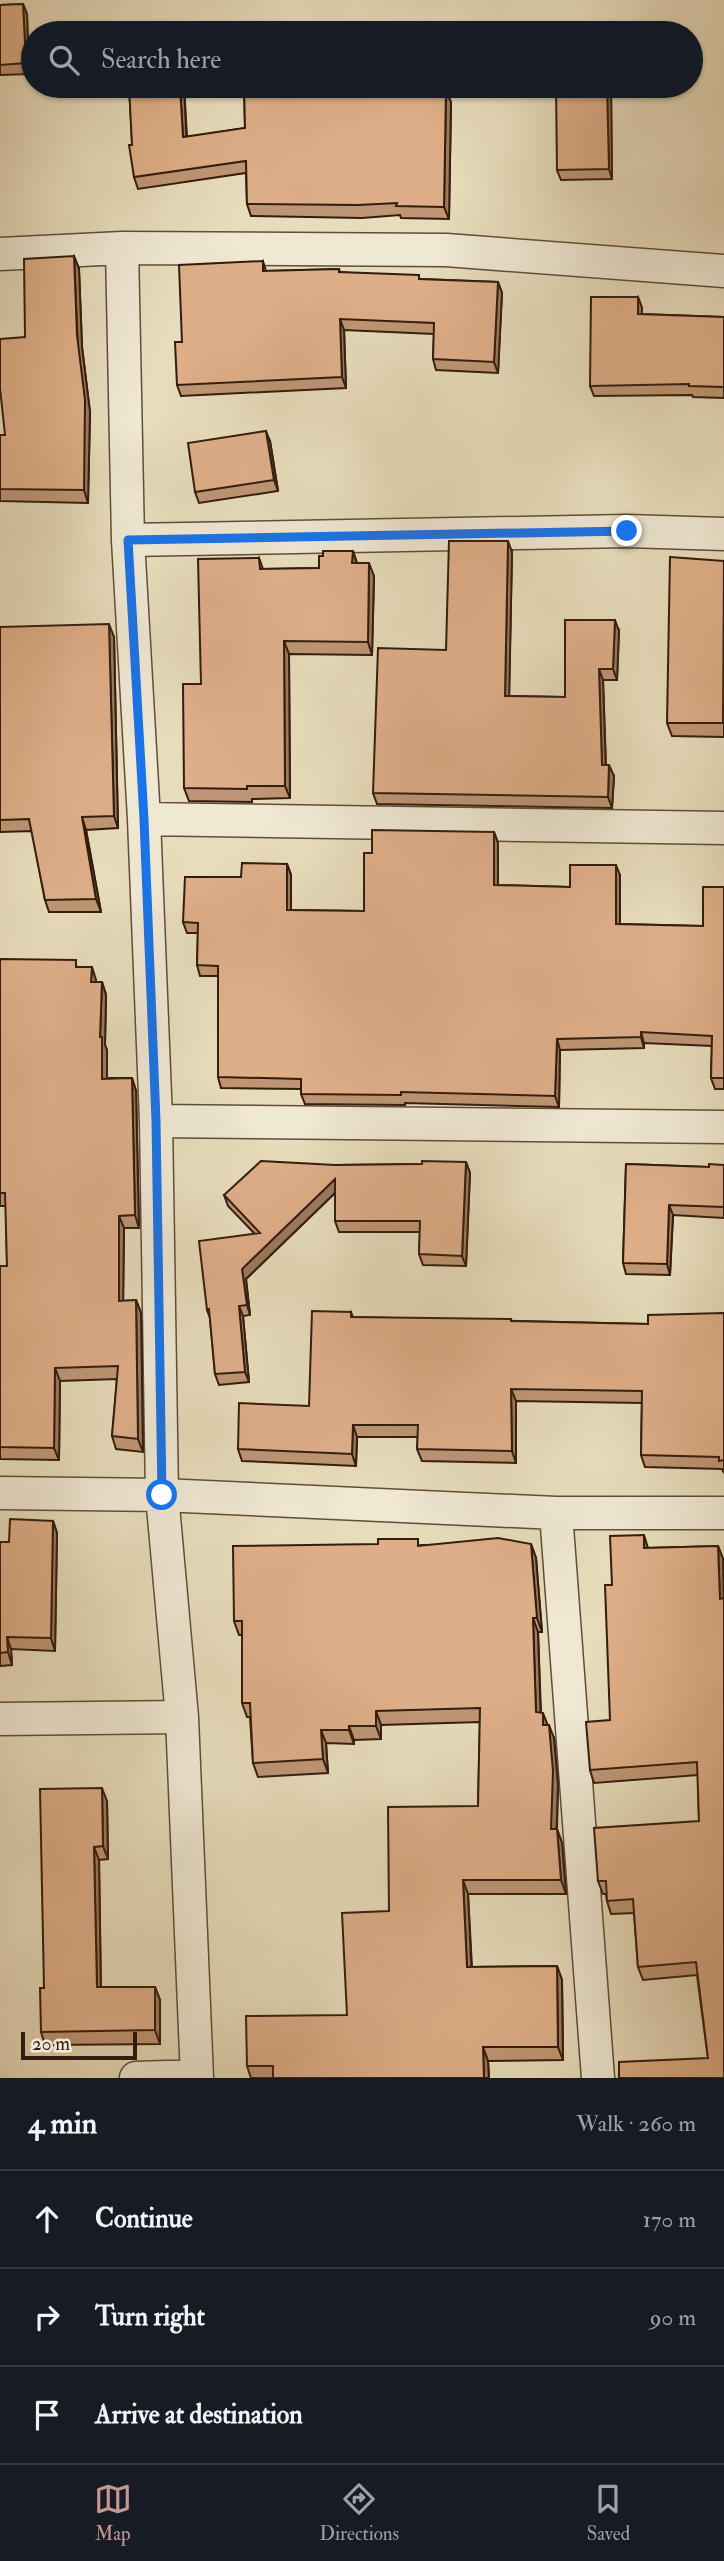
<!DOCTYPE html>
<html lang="en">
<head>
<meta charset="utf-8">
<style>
	:root { --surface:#171b24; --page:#242831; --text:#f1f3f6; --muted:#9ea1a6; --line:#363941; --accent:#c59692 }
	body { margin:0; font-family:"IM FELL Double Pica",serif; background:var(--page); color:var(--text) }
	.scale { position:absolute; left:21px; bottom:18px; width:116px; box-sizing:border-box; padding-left:7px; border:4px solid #341d0e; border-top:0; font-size:19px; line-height:24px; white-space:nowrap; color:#341d0e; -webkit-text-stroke:5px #efe8d3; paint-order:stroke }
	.stop { position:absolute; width:21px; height:21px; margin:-16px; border:5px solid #1a73e8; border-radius:50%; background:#fff }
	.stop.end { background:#1a73e8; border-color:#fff; box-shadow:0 2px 7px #0008 }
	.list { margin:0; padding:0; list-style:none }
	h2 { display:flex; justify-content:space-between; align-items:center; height:91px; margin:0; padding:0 28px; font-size:30px }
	h2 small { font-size:23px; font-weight:400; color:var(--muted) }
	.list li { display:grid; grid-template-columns:46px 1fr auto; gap:21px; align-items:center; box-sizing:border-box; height:98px; padding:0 28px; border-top:2px solid var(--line) }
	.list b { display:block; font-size:26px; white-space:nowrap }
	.list em { font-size:23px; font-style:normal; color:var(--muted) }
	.icon { flex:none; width:38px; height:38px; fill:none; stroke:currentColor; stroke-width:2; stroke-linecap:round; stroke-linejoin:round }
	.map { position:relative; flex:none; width:724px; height:2078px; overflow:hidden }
	.search { position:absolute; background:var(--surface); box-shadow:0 2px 5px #0004; left:21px; right:21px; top:21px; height:77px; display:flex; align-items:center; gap:18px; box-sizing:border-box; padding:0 24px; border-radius:38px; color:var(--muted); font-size:26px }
	.sheet { height:385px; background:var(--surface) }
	nav { display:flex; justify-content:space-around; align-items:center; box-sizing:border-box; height:98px; border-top:2px solid var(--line); background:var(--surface); font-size:19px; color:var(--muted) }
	nav a { display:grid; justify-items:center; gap:4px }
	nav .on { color:var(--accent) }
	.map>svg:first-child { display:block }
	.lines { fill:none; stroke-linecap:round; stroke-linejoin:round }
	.minor-casing { stroke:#614d39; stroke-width:35 }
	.minor { stroke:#efe8d3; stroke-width:32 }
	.wall { fill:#bf9675; stroke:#341d0e; stroke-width:2 }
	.shaded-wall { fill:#9b7a5f; stroke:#341d0e; stroke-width:2 }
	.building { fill:#deae88; stroke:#341d0e; stroke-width:2 }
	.route { stroke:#1a73e8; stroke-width:9 }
</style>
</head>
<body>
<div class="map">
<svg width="724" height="2078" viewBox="0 0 724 2078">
	<rect width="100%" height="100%" fill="#e7dcbb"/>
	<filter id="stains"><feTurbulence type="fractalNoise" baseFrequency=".00286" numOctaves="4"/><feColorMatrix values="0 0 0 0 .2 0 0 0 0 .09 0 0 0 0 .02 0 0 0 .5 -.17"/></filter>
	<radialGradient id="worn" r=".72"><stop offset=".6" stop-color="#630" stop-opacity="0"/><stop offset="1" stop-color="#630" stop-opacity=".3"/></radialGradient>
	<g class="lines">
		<g class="minor-casing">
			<path id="minor" d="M122,248l6,292 16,279 12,302 6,374 20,222 15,361
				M0,254l122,-6 324,2 278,21
				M128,540l499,-9 97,3
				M144,819l580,9
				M156,1121l568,6
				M0,1493l162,2 394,18h168
				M556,1513l42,565
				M0,1719l182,-2
				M136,2078l60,-2"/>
		</g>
		<use href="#minor" class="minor"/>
	</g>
	<path class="wall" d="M23,4l4,10 2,60 -29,1v-70z
		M129,86h55l3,51 58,-9 -1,-42h128l1,3 78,13 -2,117 -48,-1 -1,-3 -38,3 -111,-2 -4,-12 -1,-31 -108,16 -4,-12z
		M611,86l1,93 -51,1 -4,-10z
		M74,256l5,13 3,78 8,65 -2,91 -88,-2v-66h5l20,-98z
		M263,261l3,10 73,-2 1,3 81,7 77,3 4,11 -4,80 -62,-3 -3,-11 1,-25 -90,-4 2,58 -165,8 -4,-11 5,-43z
		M638,297l4,11v6l82,3v81l-31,-1 -1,-2 -98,1 -4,-10z
		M270,441l8,50 -79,12 -4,-11z
		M353,551l4,12 17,13 -2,79 -83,-1 1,144 -38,1v3l-63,-1 -5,-13 17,-104 58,-126 4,11 56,-1 4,-12z
		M512,552l-3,144 56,1 54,-66 -2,49h-14l3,85 8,11 -2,32 -235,-4 -4,-11 73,-143z
		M724,561v176l-52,-1 -5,-13z
		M0,627l114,10 4,191 -32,2 15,82h-52l-4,-12 -13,-69 -32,1z
		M494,832l4,11v42l72,2 50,-12v49l83,2 21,-39v202h-9l-4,-11 1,-32 -68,-3v5l-84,2 -1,57 -154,-4v2l-100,-1 -4,-10v-5l-80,-1 -3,-11v-101h-18l-3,-11 1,-32h-11l-4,-11 58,-45 46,-13 4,11v35l73,1 8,-58z
		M0,959l79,8 17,13v2h6l4,13 -1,50 2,5v28h25l4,13 3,137h-15l-1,73 13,-1 5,13 2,139 -27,-3 -4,-13 5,-57 -57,2 -1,79 -59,-1v-193h7l-1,-60h-6z
		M466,1162l4,11 -4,93 -43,-1 -4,-11 1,-22h-81l-4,-11v-28l-89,86 4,36 -7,1 6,66 -30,3 -4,-11 -5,-56 -3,-8 48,-76 -27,-28 -4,-11 111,-30 87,-1z
		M626,1164l83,3 15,-2v53l-51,-3 -3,60 -44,-1 -3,-11z
		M351,1312l2,5 295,7 76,-11v160l-2,-4 -77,-2 -4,-12 1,-52 -126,-2v62l-94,-2 -5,-12 1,-12h-61l-1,29 -114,-5 -4,-12 71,-43z
		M53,1521l4,12 -2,118 -44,-2 1,16 -12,1v-124h9z
		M531,1544l5,14 6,74h-4l3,81 13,25 4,47 -1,44 5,14 4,51h-98l4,73 85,-1 5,14 1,80 -75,1 1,17h-238l-4,-12 100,-51 42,-104 89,-105 2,-84 -99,3v14l-27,1v4l-28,-1 2,30 -70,4 -5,-14 -3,-46h-3l-5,-14v-68h-3l-5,-14 187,-76z
		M718,1546l5,13 -15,499 -11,-83 -54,5 -5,-13 -4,-54 -23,1 -4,-13 -1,-7h-3l-5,-13 101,-60 -1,-46 -104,8 -4,-13 20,-50 2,-135 36,-37z
		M107,1801l1,58 -9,1 2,127h54l5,13v44l-115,1 -4,-13 3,-44z"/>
	<path class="shaded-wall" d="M23,4l4,10 2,60 -3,-11z
		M180,86h4l3,63 -4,-12z
		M607,86h4l1,93 -3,-10z
		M446,90l5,12 -2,117 -5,-12z
		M74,256l5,13 3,78 8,65 -2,91 -4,-13z
		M498,282l4,11 -4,80 -4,-11z
		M638,297l4,11v16l-4,-10z
		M340,319l4,11 2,58 -4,-11z
		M266,431l4,10 8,50 -4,-11z
		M508,541l4,11 -3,155 -4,-11z
		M353,551l4,13 -5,-1z
		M369,563l5,13 -2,79 -4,-13z
		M615,620l4,11 -2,49 -4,-11z
		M109,624l5,13 4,191 -4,-12z
		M284,641l5,13 1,144 -5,-12z
		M599,669l4,11 3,96 -4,-11z
		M609,765l5,11 -2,32 -4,-11z
		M82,817l4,13 15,82 -5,-13z
		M494,832l4,11v52l-4,-10z
		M287,864l4,11v46l-4,-11z
		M616,865l4,10v60l-4,-11z
		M92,967l4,13v15l-5,-13z
		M102,982l4,13 -1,50 2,5v42l-5,-13 -2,-42z
		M641,1032l3,11v5l-3,-11z
		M557,1039l3,11 -1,57 -4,-11z
		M132,1078l4,13 3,137 -4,-13z
		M466,1162l4,11 -4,93 -4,-10z
		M335,1179l4,10 -93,90 4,36 -3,-10 -5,-36z
		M669,1205l4,10 -3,60 -3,-11z
		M119,1216l5,12 -1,86 -4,-13z
		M136,1300l5,13 2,139 -5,-13z
		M239,1306l4,10 6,66 -4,-10z
		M55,1368l5,13 -1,79 -5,-12z
		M511,1389l5,12v62l-4,-12z
		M353,1425l4,12 -1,29 -4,-12z
		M53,1521l4,12 -2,118 -4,-13z
		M644,1535l4,13h-4z
		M531,1544l5,14 6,74 -5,-14z
		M718,1546l5,13 1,51 -4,-11z
		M533,1618l5,14 3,94 -5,-14z
		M7,1637l4,12 1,16 -4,-13z
		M376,1711l5,14v14l-5,-13z
		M543,1713l5,13 -5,-1z
		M549,1725l5,13 4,47 -2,58 -5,-14z
		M349,1726l5,14v4l-5,-14z
		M321,1730l5,13 2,30 -5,-14z
		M102,1788l5,13 1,58 -5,-13z
		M557,1829l5,14 4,51 -5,-14z
		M94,1847l5,13 2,140 -4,-13z
		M463,1880l5,14 4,87 -5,-14z
		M557,1966l5,14 1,80 -5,-13z
		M155,1987l5,13v44l-5,-14z
		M483,2047l5,14 1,17h-5z"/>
	<path class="building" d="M23,4l3,59 -26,2v-60z
		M129,86h51l3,51 62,-9 -1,-42h125v2l77,2 -2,117 -48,-1 1,-3 -39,2 -111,-1 -1,-43 -112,16 -5,-32h3z
		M556,86h51l2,83 -52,1z
		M74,256l3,79 8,65 -1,90 -84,-1v-54h5l-5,-47v-49l25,-2 -1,-78z
		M263,261v10l76,-2v3l80,3v4l79,3 -4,80 -61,-3 1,-36 -94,-4 2,58 -165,8 -2,-43h7l-3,-77z
		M591,297h47v17l86,3v70l-35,-1v-2l-99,2z
		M266,431l8,49 -79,12 -7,-49z
		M449,541h59l-3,155 60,1v-77h50l-2,49h-14l3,96h7l-1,32 -235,-4 5,-145 68,2z
		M323,551h30l-1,12h17l-1,79 -84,-1 1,145h-38v3l-63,-1 -1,-104h18l-3,-125 61,-1 1,11 59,-1v-12h4z
		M670,557l54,4 -1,162h-56z
		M109,624l5,192 -32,1 14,82 -51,1 -16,-81 -29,1v-193z
		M372,830l122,2v53l76,2v-22h46v59l87,2v-39h21v191h-13l1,-42 -71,-4v5l-84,2 -2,57 -154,-4v3l-100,-1v-15l-83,-2v-111l-21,-1 1,-42 -15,-1 2,-45h56l1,-14 45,1v46l77,1v-58h8z
		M0,959l76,1v7h16l-1,15h11l-2,55h2v42l30,-1 3,137 -16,1v85l17,-1 2,139 -26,-3 6,-70 -63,2 -1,80 -54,-1v-181h7l-2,-73h-5z
		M261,1161l74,4 87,-1v-3l44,1 -4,94 -43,-2 1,-33h-85v-42l-93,90 5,36 -8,1 6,66 -30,2 -6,-65 -2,1 -8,-69 61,-8 -36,-38z
		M626,1164l83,3v-3l15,1v42l-55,-2 -2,59 -44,-1z
		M312,1311l39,1v5l160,2v2l137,3v-9l76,-2v147l-5,1v-4l-78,-2 1,-64 -131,-2 1,62 -95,-2 1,-24h-65l-1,29 -114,-5 1,-46 70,3z
		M10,1519l43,2 -2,117 -44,-1 1,15 -8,1v-111h9z
		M644,1535v13l74,-2 2,53 4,-1v480h-105v-16l89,-4 -12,-96 -58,5 -5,-68 -26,2 -1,-20h-8l-4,-53 105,-7 -2,-59 -107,8 -4,-48 24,-2 -5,-135h7l-2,-49z
		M498,1538l33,6 6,74h-4l3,94 7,1v12h6l4,46 -2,58h6l4,51h-98l4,87 90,-1 1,81h-75l1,31h-211v-12h-26l-1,-50 101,-1 -5,-102 47,-2 -1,-104 90,-1 2,-98 -104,3v15h-27v4h-28l2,29 -70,4 -3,-60h-8v-82h-8l-1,-75 145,-2v-5h40v7z
		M102,1788l1,58 -9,1 3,140h58v43l-114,2 -1,-44h4l-4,-199z"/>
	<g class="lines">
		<path class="route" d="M162,1495l-6,-374 -12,-302 -16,-279 499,-9"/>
	</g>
	<rect width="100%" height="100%" filter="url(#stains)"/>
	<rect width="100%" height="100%" fill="url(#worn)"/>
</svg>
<div class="scale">20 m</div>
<div class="stop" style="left:162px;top:1495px"></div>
<div class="stop end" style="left:627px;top:531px"></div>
<div class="search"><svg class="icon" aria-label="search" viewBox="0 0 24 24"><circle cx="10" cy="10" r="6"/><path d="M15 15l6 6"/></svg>Search here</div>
</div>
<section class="sheet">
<h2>4 min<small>Walk · 260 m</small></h2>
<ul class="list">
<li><svg class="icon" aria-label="ahead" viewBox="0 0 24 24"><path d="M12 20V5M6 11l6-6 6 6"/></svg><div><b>Continue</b></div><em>170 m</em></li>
<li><svg class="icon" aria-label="right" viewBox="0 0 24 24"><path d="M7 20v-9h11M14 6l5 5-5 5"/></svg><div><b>Turn right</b></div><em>90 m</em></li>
<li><svg class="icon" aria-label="arrive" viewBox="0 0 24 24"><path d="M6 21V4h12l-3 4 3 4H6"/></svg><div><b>Arrive at destination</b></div></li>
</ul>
</section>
<nav>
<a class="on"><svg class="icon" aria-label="map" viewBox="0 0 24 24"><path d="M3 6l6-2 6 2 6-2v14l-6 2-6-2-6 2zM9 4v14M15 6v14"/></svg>Map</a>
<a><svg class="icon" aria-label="directions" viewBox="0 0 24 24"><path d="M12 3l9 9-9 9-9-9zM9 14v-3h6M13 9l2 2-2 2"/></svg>Directions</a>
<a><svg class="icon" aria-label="saved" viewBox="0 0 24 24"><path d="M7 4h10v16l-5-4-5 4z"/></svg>Saved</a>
</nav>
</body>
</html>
